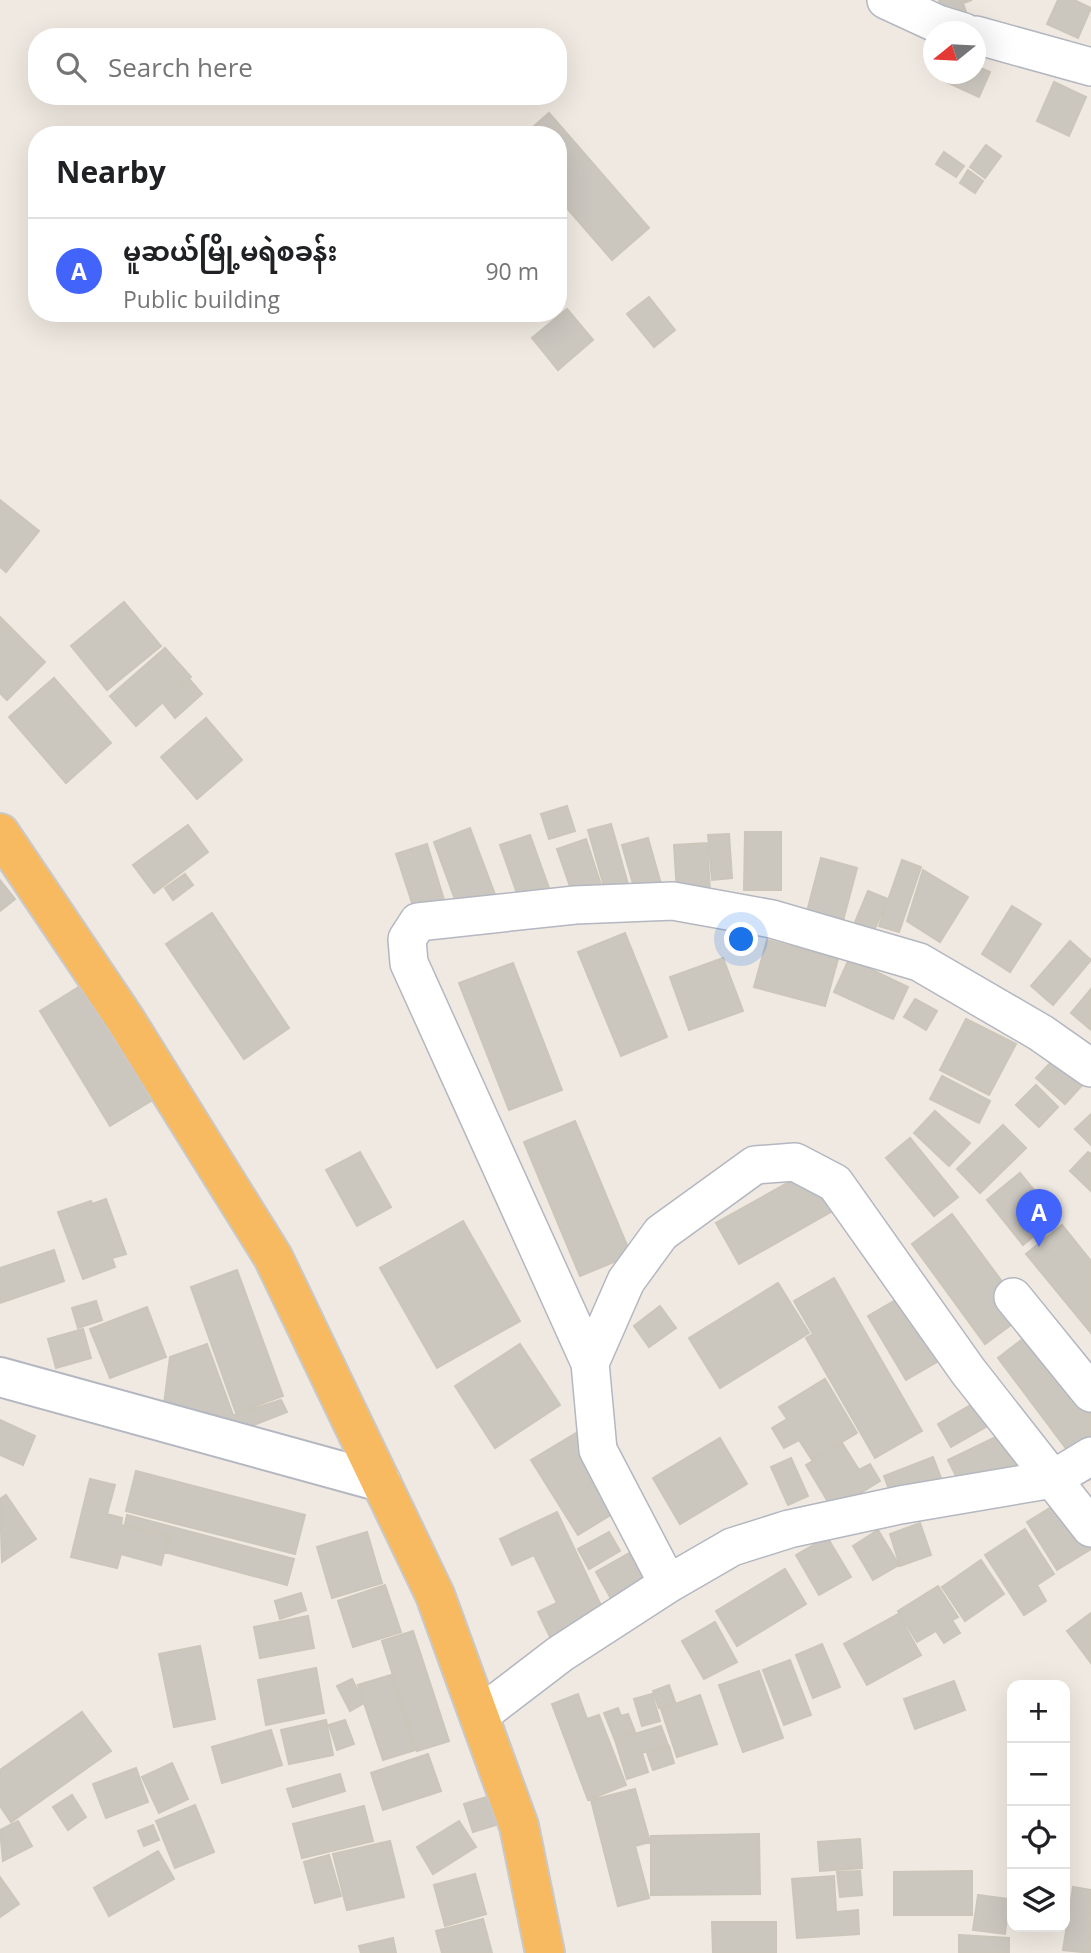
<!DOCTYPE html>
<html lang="en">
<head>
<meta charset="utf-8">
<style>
	:root { --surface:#fff; --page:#f6f6f6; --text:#202124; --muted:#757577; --line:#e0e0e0; --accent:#4264fb }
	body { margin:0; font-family:"Open Sans","Noto Sans Myanmar",sans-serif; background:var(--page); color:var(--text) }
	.controls { position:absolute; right:21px; bottom:21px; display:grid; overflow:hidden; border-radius:14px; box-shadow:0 7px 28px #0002 }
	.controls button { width:63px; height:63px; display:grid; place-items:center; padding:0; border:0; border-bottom:2px solid var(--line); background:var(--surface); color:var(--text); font:35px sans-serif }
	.compass { position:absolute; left:923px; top:21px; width:63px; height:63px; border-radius:50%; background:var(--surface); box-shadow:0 7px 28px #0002; rotate:252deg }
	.you { position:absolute; left:742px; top:940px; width:24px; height:24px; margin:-18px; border:5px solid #fff; border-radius:50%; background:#1a73e8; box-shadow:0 0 0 10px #1a73e833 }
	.badge { display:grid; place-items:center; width:46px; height:46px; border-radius:50%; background:var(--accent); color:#fff; font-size:23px; font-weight:700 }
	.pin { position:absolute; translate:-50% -58px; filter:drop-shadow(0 2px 4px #0008) }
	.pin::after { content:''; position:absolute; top:37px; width:24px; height:21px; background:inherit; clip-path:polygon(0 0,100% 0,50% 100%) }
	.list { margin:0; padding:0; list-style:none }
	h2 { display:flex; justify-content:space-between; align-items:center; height:91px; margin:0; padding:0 28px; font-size:30px }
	h2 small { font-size:23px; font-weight:400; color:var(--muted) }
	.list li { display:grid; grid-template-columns:46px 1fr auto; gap:21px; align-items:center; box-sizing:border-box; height:105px; padding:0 28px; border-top:2px solid var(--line) }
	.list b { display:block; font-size:26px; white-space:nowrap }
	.list p { margin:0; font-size:23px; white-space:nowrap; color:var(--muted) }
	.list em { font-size:23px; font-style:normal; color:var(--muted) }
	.icon { flex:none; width:38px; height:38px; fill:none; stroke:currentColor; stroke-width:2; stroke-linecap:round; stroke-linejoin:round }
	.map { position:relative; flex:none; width:1091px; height:1953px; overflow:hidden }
	.search { position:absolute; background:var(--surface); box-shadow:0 7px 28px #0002; left:28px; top:28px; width:539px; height:77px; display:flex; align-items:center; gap:18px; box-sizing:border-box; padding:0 24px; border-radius:28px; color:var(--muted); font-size:26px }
	.panel { position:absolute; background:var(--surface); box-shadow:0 7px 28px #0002; left:28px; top:126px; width:539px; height:196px; border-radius:28px }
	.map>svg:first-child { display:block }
	.building { fill:#cbc7bf; stroke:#cbc5ba; stroke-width:2 }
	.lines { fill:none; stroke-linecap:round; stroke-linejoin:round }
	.minor-casing { stroke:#b4b7c1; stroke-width:40 }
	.tertiary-casing { stroke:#b4b7c1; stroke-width:42 }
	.trunk-casing { stroke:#c9c9c9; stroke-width:42 }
	.minor { stroke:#fff; stroke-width:37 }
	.tertiary { stroke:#fff; stroke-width:38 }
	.trunk { stroke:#f8ba60; stroke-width:38 }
</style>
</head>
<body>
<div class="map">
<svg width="1091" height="1953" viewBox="0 0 1091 1953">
	<rect width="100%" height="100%" fill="#efe9e1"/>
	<path class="building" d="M939,0h33l-9,3 4,12 -26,-8z
		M1058,0h16l17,8 -13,30 -31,-14z
		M976,66l14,6 -11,25 -35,-16 3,-7h29z
		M1054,82l32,15 -17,39 -32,-15z
		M549,113l100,115 -37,32 -54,-62v-63h-34z
		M986,145l15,11 -16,22 -15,-11z
		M944,152l20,14 -8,11 -20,-13z
		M968,170l15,11 -8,12 -15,-10z
		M649,297l26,33 -21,17 -27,-33z
		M567,309l26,31 -35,30 -26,-32z
		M0,500l39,31 -33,41 -6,-5z
		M124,602l37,44 -54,44 -36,-44z
		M0,617l45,45 -38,38 -7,-7z
		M165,648l26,29 -55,49 -26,-30z
		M54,678l57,65 -45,40 -57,-66z
		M190,680l12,14 -27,24 -12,-15z
		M206,718l36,42 -45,39 -36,-42z
		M567,806l8,25 -26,8 -8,-25z
		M611,824l19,67 -23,6 -19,-67z
		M188,825l20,27 -54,41 -21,-28z
		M470,828l27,72 -37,13 -26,-71z
		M745,832h36v58h-37z
		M729,834l3,44 -20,2 -4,-45z
		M530,835l20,56 -30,11 -20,-57z
		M648,838l13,46 -26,7 -13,-46z
		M586,839l16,49 -28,10 -17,-49z
		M707,843l3,49 -33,1 -3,-48z
		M427,844l18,59 -30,9 -19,-58z
		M821,858l36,10 -17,64 -36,-9z
		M902,860l19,7 -22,65 -20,-6z
		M923,870l45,27 -28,45 -33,-21z
		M185,874l8,11 -20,15 -8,-12z
		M0,880l15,19 -15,12z
		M868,891l20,8 -16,36 -19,-8z
		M1012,906l29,18 -31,48 -28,-18z
		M212,913l77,115 -45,31 -78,-115z
		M625,933l42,104 -46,19 -43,-104z
		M767,940l71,19 -13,47 -71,-19z
		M1070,941l21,19 -38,45 -22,-19z
		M723,958l20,53 -54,19 -19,-53z
		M849,959l59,28 -15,32 -59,-27z
		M513,963l49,127 -53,20 -50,-127z
		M87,982l69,116 -46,28 -70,-115z
		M1091,989v41l-20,-17z
		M915,999l22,12 -11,19 -22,-13z
		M966,1019l50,25 -27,51 -49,-25z
		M1057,1056l28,26 -20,22 -29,-26z
		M942,1076l48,25 -11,22 -49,-24z
		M1036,1085l22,22 -19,20 -23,-22z
		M935,1111l35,32 -21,23 -35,-33z
		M1091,1114v31l-16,-16z
		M575,1121l56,134 -51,21 -56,-134z
		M1003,1125l23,23 -46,45 -23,-24z
		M910,1138l48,59 -24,19 -48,-58z
		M360,1152l31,55 -34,19 -31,-56z
		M1088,1152l3,2v37l-21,-20z
		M814,1168l24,40 -99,56 -23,-41z
		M1020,1173l36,44 -33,28 -36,-45z
		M106,1199l20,55 -14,4 3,9 -32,12 -25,-67 33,-11 1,3z
		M952,1214l74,100 -41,30 -73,-100z
		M463,1221l57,100 -83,47 -57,-100z
		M1062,1225l29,36v72l-65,-79z
		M54,1250l10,31 -64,22v-35z
		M237,1270l46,126 -47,17 -45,-126z
		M834,1278l88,153 -47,27 -69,-120 7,-4 -19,-33z
		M778,1283l31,50 -89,55 -31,-50z
		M918,1287l38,64 -50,29 -38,-64z
		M96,1301l6,19 -24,8 -6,-20z
		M660,1306l16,22 -27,19 -15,-21z
		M147,1307l19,50 -56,21 -20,-49z
		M1037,1328l54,72 -2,79 -91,-121z
		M83,1329l8,29 -35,10 -8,-29z
		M207,1344l26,71 48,-15 6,12 -38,15 -85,-23 6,-47z
		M520,1344l40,61 -65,43 -40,-62z
		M825,1379l32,54 -45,27 -13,-20 -15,8 -12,-20 15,-9 -8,-12z
		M979,1400l14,23 -42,24 -13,-23z
		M0,1420l35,16 -12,29 -23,-10z
		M1006,1432l16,32 -46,22 -16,-2 -12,-24z
		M576,1433l46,75 -44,27 -47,-75z
		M720,1438l27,46 -67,40 -27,-46z
		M842,1443l17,27 11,-6 10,17 -47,29 -27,-45z
		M933,1457l8,21 -49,19 -8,-21z
		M791,1458l17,38 -20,9 -17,-38z
		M136,1471l169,44 -10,39 -169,-43z
		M90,1479l25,6 -8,29 15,4 -1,7 47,12 -7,28 -40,-11 -4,14 -46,-11z
		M6,1495l30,44 -34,23 -2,-63z
		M1064,1499l27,43v7l-34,21 -30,-48z
		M557,1512l48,102 -54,25 -13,-27 19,-9 -23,-48 -22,10 -12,-26z
		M127,1515l167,44 -7,26 -122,-33 5,-16 -45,-12z
		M920,1523l11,32 -31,11 -10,-32z
		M1025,1529l29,45 -17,11 9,16 -22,14 -39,-60z
		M878,1530l21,35 -26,15 -20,-34z
		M367,1532l15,51 -50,15 -15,-51z
		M609,1532l11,19 -31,18 -11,-20z
		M827,1537l24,40 -32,18 -23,-40z
		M631,1552l19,34 -35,20 -19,-34z
		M981,1560l23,34 -39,27 -23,-34z
		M785,1569l21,35 -69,42 -21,-35z
		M385,1585l16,47 -48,15 -15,-46z
		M938,1586l20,31 -6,3 8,13 -16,10 -8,-12 -19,11 -19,-31z
		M301,1593l5,17 -26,9 -5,-18z
		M1091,1613v50l-24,-32z
		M898,1614l23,41 -54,30 -23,-41z
		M308,1616l6,32 -54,10 -6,-31z
		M715,1622l22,40 -33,17 -22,-38z
		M413,1631l36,110 -32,10 -35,-110z
		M822,1644l18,43 -27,11 -17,-43z
		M200,1646l15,73 -41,8 -15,-73z
		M790,1660l21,55 -27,10 -21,-55z
		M316,1668l8,45 -58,12 -8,-45z
		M759,1671l24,67 -40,14 -24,-67z
		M391,1675l24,75 -32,10 -25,-75z
		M352,1679l12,24 -14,8 -13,-25z
		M954,1681l11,29 -50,19 -11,-30z
		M669,1685l6,17 -16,6 -6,-17z
		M578,1694l9,25 12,-4 27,70 -38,15 -36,-96z
		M652,1694l8,27 -18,5 -8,-27z
		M700,1695l17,49 -40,13 -16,-48z
		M618,1708l3,8 7,-2 7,18 -20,8 -11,-27z
		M82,1712l29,39 -100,71 -11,-16v-36z
		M326,1720l7,35 -44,9 -8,-34z
		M345,1720l9,24 -17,6 -8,-25z
		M661,1726l7,19 -26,8 6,19 -21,7 -12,-39z
		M271,1730l11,35 -60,18 -10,-36z
		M669,1746l5,17 -21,7 -6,-17z
		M428,1754l13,37 -58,19 -12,-37z
		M172,1763l16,36 -29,14 -17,-36z
		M136,1768l12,34 -42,16 -13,-34z
		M340,1774l5,17 -52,16 -6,-18z
		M635,1789l15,53 -15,4 14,52 -31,8 -27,-106z
		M72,1795l14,22 -18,13 -15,-23z
		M490,1796l9,28 -26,8 -9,-28z
		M195,1805l19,47 -39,16 -19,-47z
		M364,1806l9,35 -71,17 -9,-34z
		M18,1821l14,25 -29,15 -3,-31z
		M459,1821l17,26 -43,27 -16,-27z
		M153,1825l6,15 -15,6 -6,-15z
		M759,1834l1,60 -109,1v-59z
		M860,1839l2,29 -42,3 -2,-29z
		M390,1841l14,56 -57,13 -14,-56z
		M158,1851l16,28 -65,37 -15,-28z
		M329,1855l12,41 -26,7 -11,-41z
		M860,1871l2,24 -22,2 -3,-25z
		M972,1871v44h-78v-43z
		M475,1874l11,40 -41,12 -11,-41z
		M834,1876l2,36 22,-2 1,24 -62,4 -5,-59z
		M0,1877l19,27 -19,13z
		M1073,1887l18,3v63l-28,-3z
		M978,1895l31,4 -4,35 -32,-4z
		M483,1919l9,34h-50l-6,-22z
		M712,1922h64v31h-63z
		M959,1935l50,3v15h-50z
		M393,1938l3,15h-35l-2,-7z"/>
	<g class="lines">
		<g class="minor-casing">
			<path id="minor" d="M886,0l52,24 26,8
				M976,35l115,32
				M1013,1297l78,96
				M590,1363l36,-82 35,-48 94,-68 40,-3 40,21 133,188 123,157
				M668,1584l-70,-134 -8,-87 -181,-400 -2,-24 11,-17 157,-17 98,-4 99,18 147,43 122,71 50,35
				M479,1716l81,-62 108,-70 64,-37 57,-18 111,-24 153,-26 38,-23"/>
		</g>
		<g class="tertiary-casing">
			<path id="tertiary" d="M0,1377l381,105"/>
		</g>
		<g class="trunk-casing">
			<path id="trunk" d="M0,833l125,186 148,238 162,338 84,231 26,127"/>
		</g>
		<use href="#minor" class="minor"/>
		<use href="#tertiary" class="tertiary"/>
		<use href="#trunk" class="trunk"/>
	</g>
</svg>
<div class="controls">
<button>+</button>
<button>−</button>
<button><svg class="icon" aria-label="locate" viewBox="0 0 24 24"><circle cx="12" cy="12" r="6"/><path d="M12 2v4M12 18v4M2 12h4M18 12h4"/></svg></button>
<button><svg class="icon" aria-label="layers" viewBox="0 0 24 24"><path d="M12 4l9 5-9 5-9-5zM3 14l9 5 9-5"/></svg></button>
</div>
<svg class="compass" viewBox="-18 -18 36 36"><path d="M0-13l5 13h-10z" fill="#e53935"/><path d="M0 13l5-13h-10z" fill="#757577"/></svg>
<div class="you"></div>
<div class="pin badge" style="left:1039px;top:1247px">A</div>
<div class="search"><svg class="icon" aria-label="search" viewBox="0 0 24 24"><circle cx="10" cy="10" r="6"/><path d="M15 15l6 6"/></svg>Search here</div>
<section class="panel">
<h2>Nearby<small></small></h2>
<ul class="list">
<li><span class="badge">A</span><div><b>မူဆယ်မြို့မရဲစခန်း</b><p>Public building</p></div><em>90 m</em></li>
</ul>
</section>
</div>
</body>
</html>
